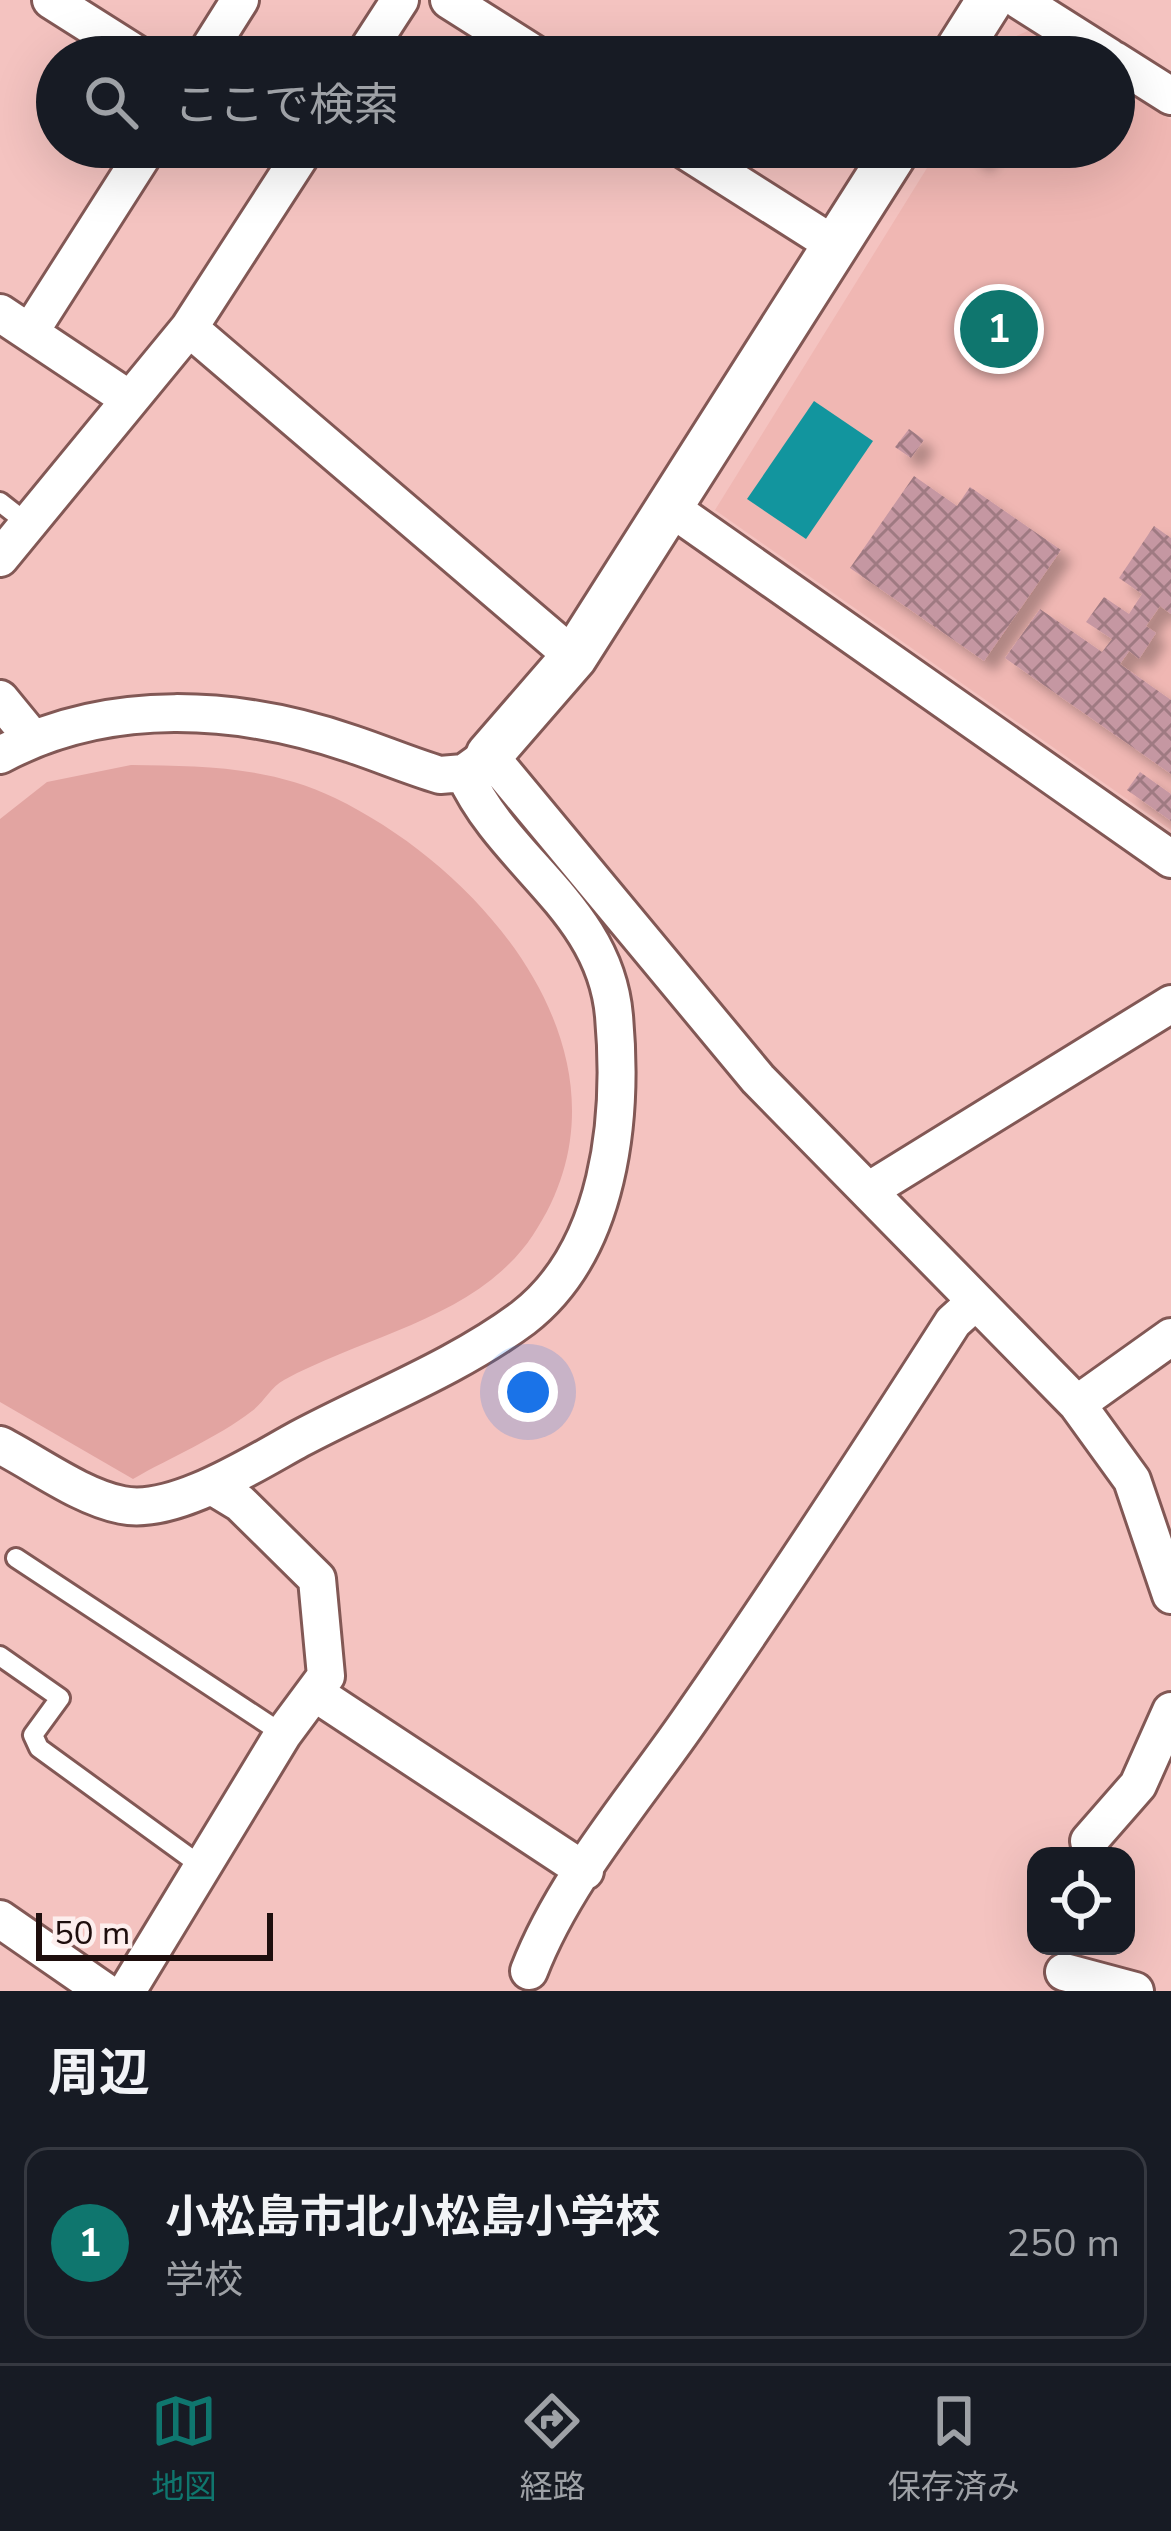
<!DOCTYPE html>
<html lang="ja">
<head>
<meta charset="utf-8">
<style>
	:root { --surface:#171b24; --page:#242831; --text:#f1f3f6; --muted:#9ea1a6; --line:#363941; --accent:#0f766e }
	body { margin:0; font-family:"Nunito Sans","Noto Sans JP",sans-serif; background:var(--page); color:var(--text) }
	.controls { position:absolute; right:36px; bottom:36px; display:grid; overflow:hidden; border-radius:24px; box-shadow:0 12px 48px #0002 }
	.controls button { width:108px; height:108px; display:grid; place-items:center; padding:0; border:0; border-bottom:3px solid var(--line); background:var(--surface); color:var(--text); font:60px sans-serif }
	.scale { position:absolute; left:36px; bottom:30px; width:237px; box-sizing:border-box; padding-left:12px; border:6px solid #1e0e0d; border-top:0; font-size:33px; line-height:42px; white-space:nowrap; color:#1e0e0d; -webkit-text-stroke:9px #fdeeed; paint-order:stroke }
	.you { position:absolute; left:528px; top:1392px; width:42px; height:42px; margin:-30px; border:9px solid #fff; border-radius:50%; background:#1a73e8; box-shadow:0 0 0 18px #1a73e833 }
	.badge { display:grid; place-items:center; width:78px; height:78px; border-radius:50%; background:var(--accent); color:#fff; font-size:39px; font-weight:700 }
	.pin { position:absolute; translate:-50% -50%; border:6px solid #fff; box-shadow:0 3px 12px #0006 }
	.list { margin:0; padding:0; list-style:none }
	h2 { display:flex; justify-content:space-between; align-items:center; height:156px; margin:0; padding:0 48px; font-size:51px }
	h2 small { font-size:39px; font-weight:400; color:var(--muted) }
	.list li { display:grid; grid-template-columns:78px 1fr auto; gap:36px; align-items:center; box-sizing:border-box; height:192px; margin:0 24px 24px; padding:0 24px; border:3px solid var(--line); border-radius:24px }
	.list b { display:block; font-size:45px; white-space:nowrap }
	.list p { margin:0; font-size:39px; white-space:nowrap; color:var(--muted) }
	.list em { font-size:39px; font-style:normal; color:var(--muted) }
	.icon { flex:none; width:66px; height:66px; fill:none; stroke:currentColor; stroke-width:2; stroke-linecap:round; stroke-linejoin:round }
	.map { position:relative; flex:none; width:1171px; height:1991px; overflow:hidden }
	.search { position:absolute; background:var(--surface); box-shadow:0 12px 48px #0002; left:36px; right:36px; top:36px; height:132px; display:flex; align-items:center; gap:30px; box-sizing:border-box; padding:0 42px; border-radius:66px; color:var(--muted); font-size:45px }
	.sheet { height:372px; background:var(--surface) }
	nav { display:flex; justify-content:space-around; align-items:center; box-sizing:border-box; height:168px; border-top:3px solid var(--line); background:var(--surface); font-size:33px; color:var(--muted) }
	nav a { display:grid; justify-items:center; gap:6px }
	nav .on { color:var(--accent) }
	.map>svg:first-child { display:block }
	.built { fill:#f0b7b3 }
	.grass { fill:#e2a4a1 }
	.water { fill:#12959e }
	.building { fill:url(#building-cross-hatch); filter:url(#shadow) }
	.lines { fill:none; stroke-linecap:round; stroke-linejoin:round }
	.service-casing { stroke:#825855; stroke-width:24 }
	.minor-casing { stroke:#825855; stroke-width:42 }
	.tertiary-casing { stroke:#825855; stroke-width:51 }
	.service { stroke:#fff; stroke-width:18 }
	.minor { stroke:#fff; stroke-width:36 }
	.tertiary { stroke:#fff; stroke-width:45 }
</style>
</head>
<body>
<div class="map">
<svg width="1171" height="1991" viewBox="0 0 1171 1991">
	<defs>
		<pattern id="building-cross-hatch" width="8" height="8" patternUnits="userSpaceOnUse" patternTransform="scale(3)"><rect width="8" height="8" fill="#c597a2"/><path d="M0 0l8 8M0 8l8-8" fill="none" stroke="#9f7a82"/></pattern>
		<filter id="shadow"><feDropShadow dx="11" dy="11" stdDeviation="6" flood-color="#0004"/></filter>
	</defs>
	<rect width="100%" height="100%" fill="#f4c3c0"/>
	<path class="built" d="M1030,30l42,27h-76l11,-17z
		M1114,83l57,37v710l-456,-320 225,-363h174z"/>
	<path class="grass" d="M131,765c71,1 138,1 204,33 155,75 312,266 198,437 -55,83 -167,100 -249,145 -13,7 -20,22 -32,31 -35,27 -81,46 -119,68l-133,-77v-583l47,-37z"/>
	<path class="water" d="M814,401l59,40 -67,98 -59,-40z"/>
	<path class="building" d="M965,147h26l-12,15z
		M909,429l15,11 -13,18 -16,-11z
		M914,476l43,30 13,-19 91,63 -77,111 -134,-93z
		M1154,526l17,12v76l-11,-8 -14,20 10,7 -17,26 -10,-8 -9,13 51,36v74l-166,-116 35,-49 62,43 10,-13 -26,-17 18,-25 25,17 13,-20 -23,-16z
		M1140,772l31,22v27l-44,-31z"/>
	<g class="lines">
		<g class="service-casing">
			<path id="service" d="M0,502l28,22
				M16,1558l267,176
				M0,1656l60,42 -27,37 6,13 165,120"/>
		</g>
		<g class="minor-casing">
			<path id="minor" d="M51,0l90,57
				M449,0l90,57
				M1019,0l90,57
				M204,57l36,-57
				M363,57l37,-57
				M1114,60l57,36
				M680,147l156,99
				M0,313l129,86
				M189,328l385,329
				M30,332l118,-185
				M671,508l500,351
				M0,558l189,-230 117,-181
				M0,699l32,39
				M0,755c109,-58 238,-50 352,-11 30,10 58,22 88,31l24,-2 25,-18 269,324 319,325 55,76 39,115
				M868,1191l303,-187
				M1077,1404l94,-67
				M0,1445c37,19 81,52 122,60 51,11 133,-42 177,-66 73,-39 157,-71 224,-121 88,-68 100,-201 91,-302 -9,-107 -109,-152 -150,-243
				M315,1693l270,178
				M1089,1841l49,-56 33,-74
				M0,1919l104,72
				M529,1971c35,-91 107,-173 162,-253 90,-130 177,-263 262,-396l21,-19
				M1064,1972l71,19
				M127,1991l156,-257 43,-58 -9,-97 -77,-76 -28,-17"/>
		</g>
		<g class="tertiary-casing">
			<path id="tertiary" d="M954,57l36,-57
				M489,755l85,-98 324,-510"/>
		</g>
		<use href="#service" class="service"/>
		<use href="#minor" class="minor"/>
		<use href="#tertiary" class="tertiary"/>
	</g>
</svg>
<div class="controls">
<button><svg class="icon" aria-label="locate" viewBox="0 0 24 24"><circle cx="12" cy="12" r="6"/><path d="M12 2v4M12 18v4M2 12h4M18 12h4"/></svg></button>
</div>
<div class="scale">50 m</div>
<div class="you"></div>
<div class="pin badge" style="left:999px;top:329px">1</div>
<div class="search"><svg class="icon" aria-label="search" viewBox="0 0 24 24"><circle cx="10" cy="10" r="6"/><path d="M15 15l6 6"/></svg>ここで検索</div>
</div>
<section class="sheet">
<h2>周辺<small></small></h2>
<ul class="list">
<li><span class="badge">1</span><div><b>小松島市北小松島小学校</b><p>学校</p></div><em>250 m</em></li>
</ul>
</section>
<nav>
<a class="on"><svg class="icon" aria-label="map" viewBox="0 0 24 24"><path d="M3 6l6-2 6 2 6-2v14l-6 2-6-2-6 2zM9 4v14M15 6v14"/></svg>地図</a>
<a><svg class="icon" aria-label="directions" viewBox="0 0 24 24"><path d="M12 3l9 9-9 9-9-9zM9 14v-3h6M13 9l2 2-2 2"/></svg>経路</a>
<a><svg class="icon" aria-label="saved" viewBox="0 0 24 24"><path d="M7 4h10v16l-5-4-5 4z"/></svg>保存済み</a>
</nav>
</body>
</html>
